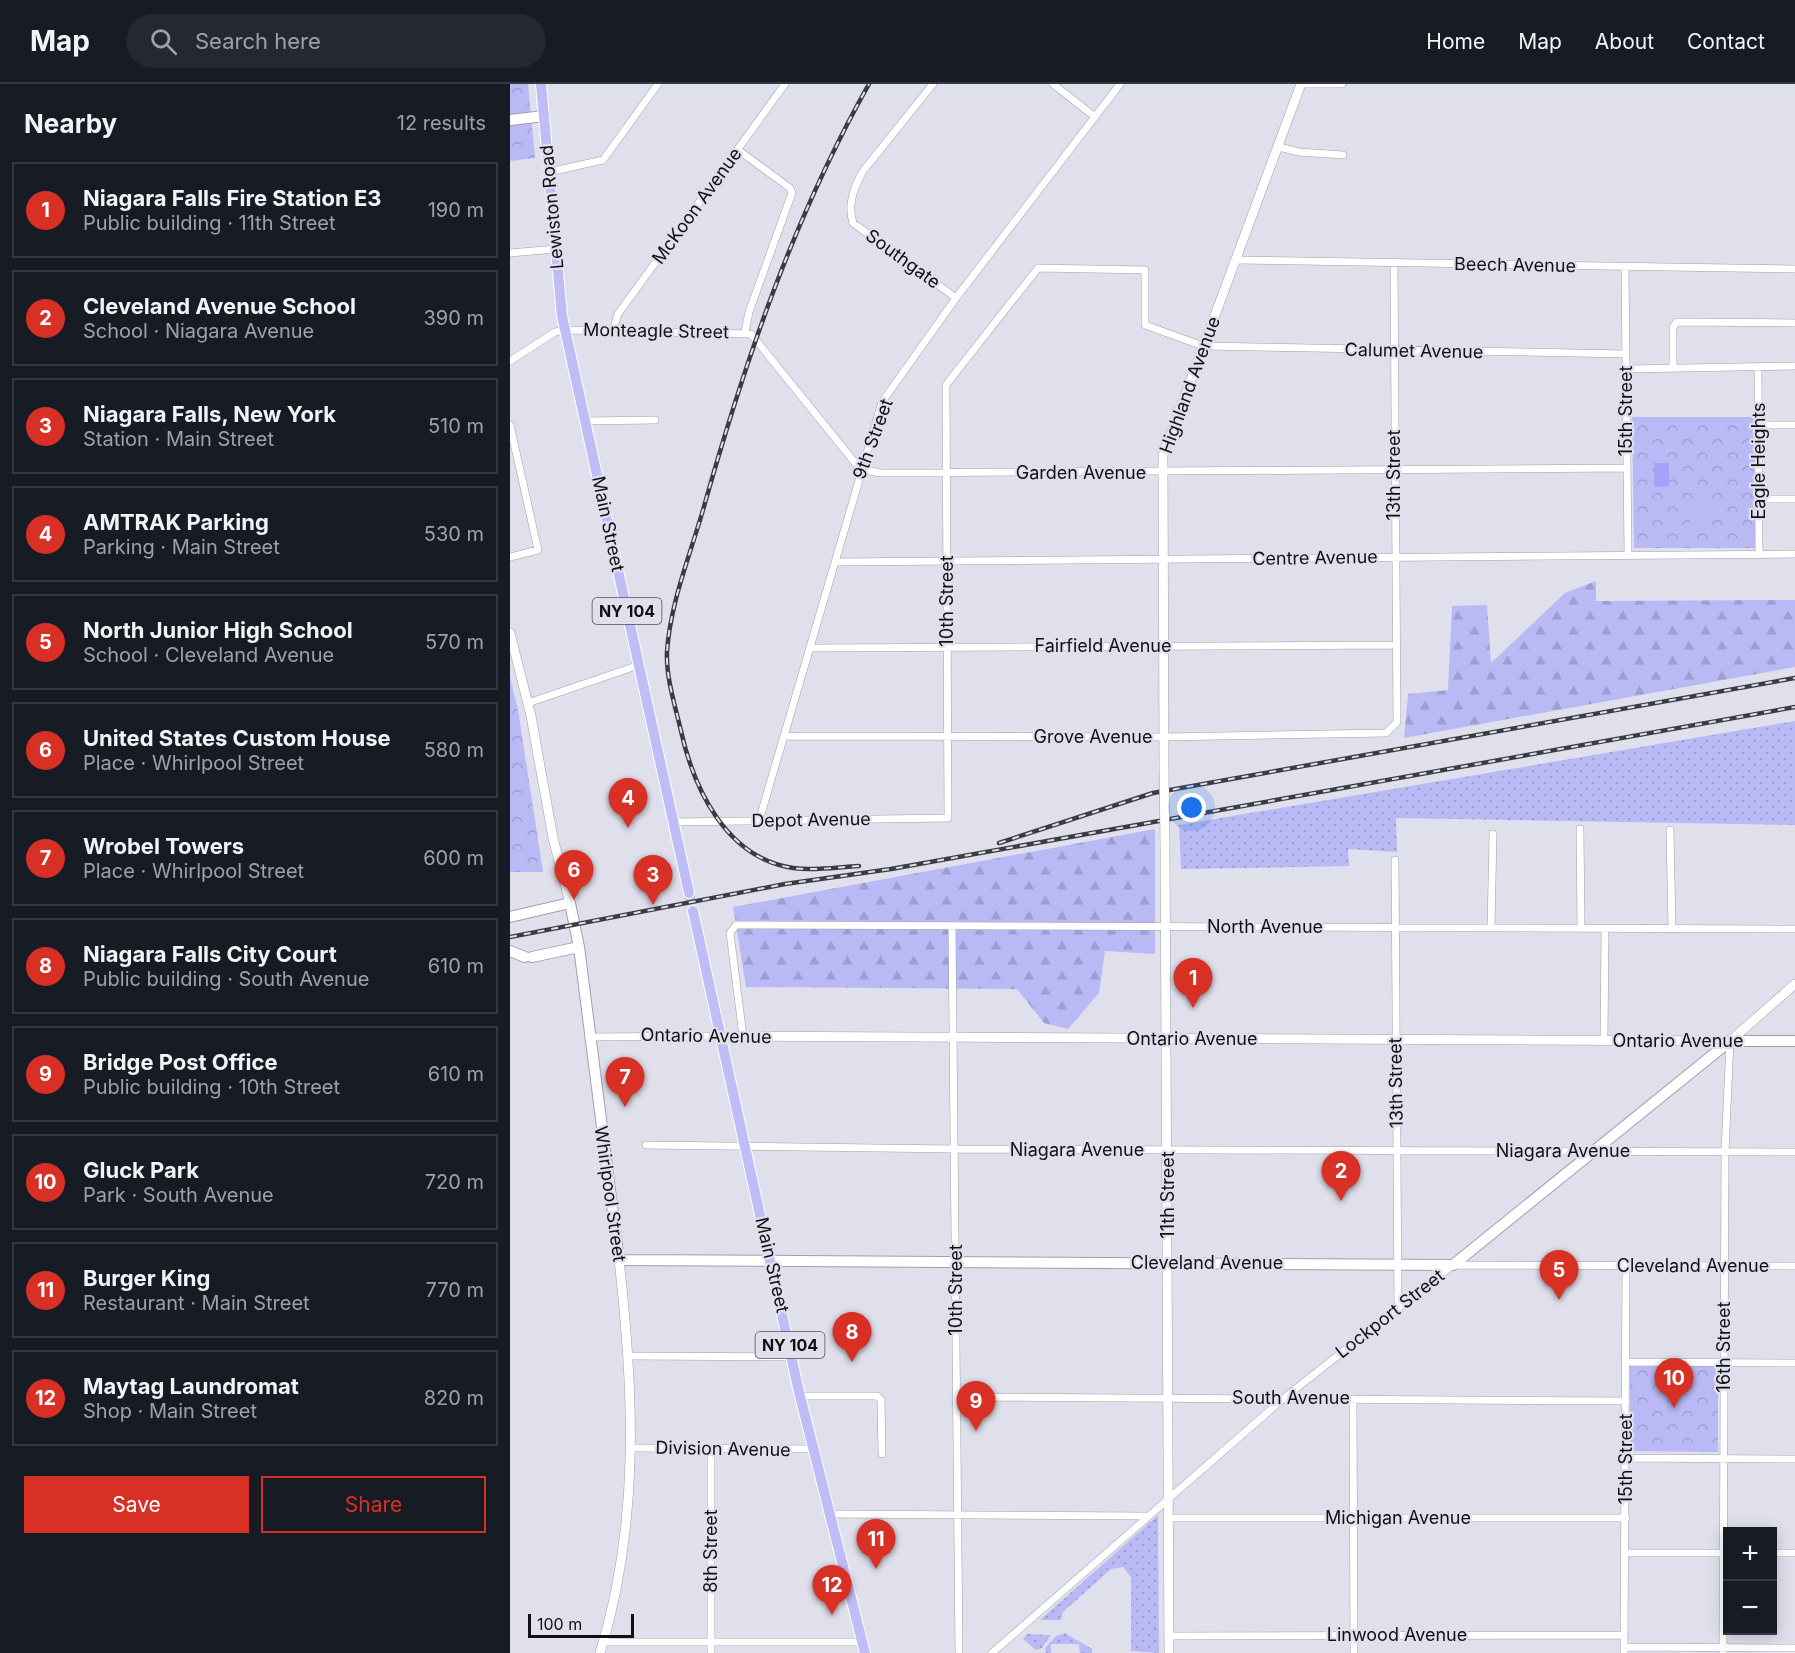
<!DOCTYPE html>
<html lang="en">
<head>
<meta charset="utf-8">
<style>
	:root { --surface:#171b24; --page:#242831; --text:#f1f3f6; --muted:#9ea1a6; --line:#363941; --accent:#d93025 }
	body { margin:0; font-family:Inter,sans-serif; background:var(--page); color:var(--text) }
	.controls { position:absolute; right:18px; bottom:18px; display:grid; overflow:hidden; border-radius:0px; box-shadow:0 3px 15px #0003 }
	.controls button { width:54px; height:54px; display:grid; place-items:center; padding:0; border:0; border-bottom:2px solid var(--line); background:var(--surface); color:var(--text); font:30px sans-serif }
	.scale { position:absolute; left:18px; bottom:15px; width:106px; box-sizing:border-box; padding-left:6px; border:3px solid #101014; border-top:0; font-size:16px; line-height:21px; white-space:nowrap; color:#101014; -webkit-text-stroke:4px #dfe0ec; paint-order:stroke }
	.you { position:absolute; left:682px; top:724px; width:21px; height:21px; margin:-15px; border:4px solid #fff; border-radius:50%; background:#1a73e8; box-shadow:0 0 0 9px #1a73e833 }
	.badge { display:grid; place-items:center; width:39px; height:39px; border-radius:50%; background:var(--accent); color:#fff; font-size:20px; font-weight:700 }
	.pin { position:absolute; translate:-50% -50px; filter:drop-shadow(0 2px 3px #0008) }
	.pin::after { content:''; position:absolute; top:32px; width:21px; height:18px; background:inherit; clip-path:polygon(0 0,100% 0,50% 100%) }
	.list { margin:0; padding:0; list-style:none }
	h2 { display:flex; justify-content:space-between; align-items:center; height:78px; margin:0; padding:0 24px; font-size:26px }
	h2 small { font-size:20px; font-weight:400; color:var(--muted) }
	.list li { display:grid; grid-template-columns:39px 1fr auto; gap:18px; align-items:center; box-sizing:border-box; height:96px; margin:0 12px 12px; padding:0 12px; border:2px solid var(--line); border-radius:0px }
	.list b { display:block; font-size:22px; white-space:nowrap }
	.list p { margin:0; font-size:20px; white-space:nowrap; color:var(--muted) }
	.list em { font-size:20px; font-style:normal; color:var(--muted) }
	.actions { display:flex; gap:12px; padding:18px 24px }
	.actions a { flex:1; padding:14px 0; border:2px solid var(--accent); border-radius:0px; text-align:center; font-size:21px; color:var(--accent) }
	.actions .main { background:var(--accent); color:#fff }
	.icon { flex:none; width:33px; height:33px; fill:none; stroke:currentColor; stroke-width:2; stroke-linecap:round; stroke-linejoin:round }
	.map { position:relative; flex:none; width:1285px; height:1569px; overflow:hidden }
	header { display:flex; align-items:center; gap:36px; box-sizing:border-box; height:84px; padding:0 30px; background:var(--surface); border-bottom:2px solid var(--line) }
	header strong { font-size:28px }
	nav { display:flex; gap:33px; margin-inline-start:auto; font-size:21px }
	.search { width:420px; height:54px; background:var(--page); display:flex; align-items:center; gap:15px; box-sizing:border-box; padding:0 21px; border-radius:33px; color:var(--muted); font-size:22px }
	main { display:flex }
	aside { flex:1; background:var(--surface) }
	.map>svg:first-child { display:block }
	.grass { fill:url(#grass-dots) }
	.forest { fill:url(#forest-firs) }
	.park { fill:url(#park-crowns) }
	.pitch { fill:#b9b9f6 }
	.water { fill:#a5a2f8 }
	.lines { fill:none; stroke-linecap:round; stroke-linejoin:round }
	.primary-tunnel { stroke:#c0c1cc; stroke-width:10; stroke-dasharray:10 5; stroke-linecap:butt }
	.minor-casing { stroke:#9fa0ac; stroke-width:8 }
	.tertiary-casing { stroke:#9fa0ac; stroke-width:10 }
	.secondary-casing { stroke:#9fa0ac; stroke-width:12 }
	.primary-casing { stroke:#fff; stroke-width:12 }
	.minor { stroke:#fff; stroke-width:7 }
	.tertiary { stroke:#fff; stroke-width:9 }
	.secondary { stroke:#fff; stroke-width:10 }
	.primary { stroke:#bfbcf8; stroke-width:10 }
	.rail-casing { stroke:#3b3b41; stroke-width:4.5 }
	.rail { stroke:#dfe0ec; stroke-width:2; stroke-dasharray:7; stroke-linecap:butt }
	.tertiary-bridge-casing { stroke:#9fa0ac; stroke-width:10; stroke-linecap:butt }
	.tertiary-bridge { stroke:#fff; stroke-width:9 }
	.labels { text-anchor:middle; stroke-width:4.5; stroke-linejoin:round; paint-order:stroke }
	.shield { fill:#dfe0ec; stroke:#4e4e55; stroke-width:1.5 }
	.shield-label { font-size:16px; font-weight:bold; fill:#101014 }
	.street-label { font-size:18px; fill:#101014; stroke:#dfe0ec }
</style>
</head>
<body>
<header>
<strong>Map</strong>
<div class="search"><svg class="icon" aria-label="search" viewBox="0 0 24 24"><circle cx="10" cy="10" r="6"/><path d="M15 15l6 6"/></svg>Search here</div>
<nav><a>Home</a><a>Map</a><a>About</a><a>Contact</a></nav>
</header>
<main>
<aside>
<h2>Nearby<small>12 results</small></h2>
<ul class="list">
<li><span class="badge">1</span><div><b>Niagara Falls Fire Station E3</b><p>Public building · 11th Street</p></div><em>190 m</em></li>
<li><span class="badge">2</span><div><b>Cleveland Avenue School</b><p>School · Niagara Avenue</p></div><em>390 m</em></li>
<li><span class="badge">3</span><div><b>Niagara Falls, New York</b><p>Station · Main Street</p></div><em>510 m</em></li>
<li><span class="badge">4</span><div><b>AMTRAK Parking</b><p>Parking · Main Street</p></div><em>530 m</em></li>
<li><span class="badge">5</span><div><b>North Junior High School</b><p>School · Cleveland Avenue</p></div><em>570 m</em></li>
<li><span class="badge">6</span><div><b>United States Custom House</b><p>Place · Whirlpool Street</p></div><em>580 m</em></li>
<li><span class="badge">7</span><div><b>Wrobel Towers</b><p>Place · Whirlpool Street</p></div><em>600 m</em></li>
<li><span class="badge">8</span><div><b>Niagara Falls City Court</b><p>Public building · South Avenue</p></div><em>610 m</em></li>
<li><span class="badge">9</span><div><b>Bridge Post Office</b><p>Public building · 10th Street</p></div><em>610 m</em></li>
<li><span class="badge">10</span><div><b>Gluck Park</b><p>Park · South Avenue</p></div><em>720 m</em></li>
<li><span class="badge">11</span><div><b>Burger King</b><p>Restaurant · Main Street</p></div><em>770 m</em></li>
<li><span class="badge">12</span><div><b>Maytag Laundromat</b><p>Shop · Main Street</p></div><em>820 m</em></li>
</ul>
<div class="actions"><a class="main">Save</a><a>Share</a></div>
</aside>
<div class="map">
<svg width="1285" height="1569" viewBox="0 0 1285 1569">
	<defs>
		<pattern id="grass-dots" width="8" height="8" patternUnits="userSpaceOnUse" patternTransform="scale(1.5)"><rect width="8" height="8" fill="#b9b9f6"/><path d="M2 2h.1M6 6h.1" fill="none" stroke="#9e9ed2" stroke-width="1.8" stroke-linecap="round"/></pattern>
		<pattern id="forest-firs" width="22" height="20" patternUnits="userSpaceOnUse" patternTransform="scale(1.5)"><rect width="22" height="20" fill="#b9b9f6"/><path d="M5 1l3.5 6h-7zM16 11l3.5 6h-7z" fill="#9e9ed2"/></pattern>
		<pattern id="park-crowns" width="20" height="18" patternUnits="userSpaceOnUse" patternTransform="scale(1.5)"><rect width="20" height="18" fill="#b9b9f6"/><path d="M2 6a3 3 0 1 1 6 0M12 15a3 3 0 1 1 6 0" fill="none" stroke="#9e9ed2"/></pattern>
	</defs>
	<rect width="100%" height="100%" fill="#dfe0ec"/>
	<path class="grass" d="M1285,637v104l-399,-7 1,34 -49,-3 1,17 -168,3 -2,-44z
		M648,1431l1,138 -28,-2v-74l-8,-10 -12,2 -48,43 -2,8h-21z
		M555,1549l27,16v4h-12l-1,-9h-28v9h-5l-1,-5 11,-12z
		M517,1550l24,1 -9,13 -6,2 -13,-11z"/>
	<path class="forest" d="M1086,497v20l199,-1v67l-391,71 4,-44 40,-4 4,-84 35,-1 4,58 74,-70z
		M645,745v125l-50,-3 -6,42 -31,36 -24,-6 -27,-34 -271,-2 -13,-80z"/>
	<path class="park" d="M0,0h18l7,74 -25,3z
		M1122,333h123l1,131h-122z
		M0,593l8,33 25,162h-33z
		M1120,1281h88v87l-88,-1z"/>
	<path class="pitch" d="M1180,415h17v30h-17z
		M1153,1286h29v17h-29z"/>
	<path class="water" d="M1144,379h15v23l-15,1z"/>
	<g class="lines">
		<path class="primary-tunnel" d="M179,809l4,18"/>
		<g class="minor-casing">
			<path id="minor" d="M423,0l-70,87c-9,17 -16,33 -10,52l103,75
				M543,0l42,33
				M791,0h41
				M769,63l20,5 44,3
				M228,66l52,38 2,5 -43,119 -4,20
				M39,88l54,-12 55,-76
				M0,169l46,-4
				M726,176l559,9
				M1115,183l3,288
				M103,246l5,-16 167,-230
				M0,277l45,-29 10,-2 186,4 109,135 20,4 746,-5
				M1248,283l1,187
				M1163,284v-41l4,-5 118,1
				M1116,285l169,-3
				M75,337l70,-1
				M0,341l28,125 -28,7
				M1249,341h36
				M1249,415h36
				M326,478l959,-8
				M302,564l583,-3
				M18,619l111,-38
				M274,652l380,1 222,-4 11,-11 -3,-459
				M249,737l123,-419 74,-104 164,-214
				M164,738l274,-4 -2,-433 92,-117 107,2v55l58,21 422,8
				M1070,745l1,99
				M1160,746l2,98
				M885,776l3,446
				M442,842l7,727
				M981,844l2,-94
				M233,952l-13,-103 6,-8 1059,4
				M79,953l132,-1
				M1094,957l1,-112
				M136,1061l309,4 840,3
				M120,1272l162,1
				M1116,1278l169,1
				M290,1312h77l4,4 1,54
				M446,1313l670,4
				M843,1315l1,254
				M122,1364l182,1
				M1116,1374l169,1
				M320,1430l316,2
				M659,1434h457
				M1116,1469h102
				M1262,1469h23
				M659,1552l455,-1
				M94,1558h258
				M1114,1563l171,1
				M201,1569v-204
				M482,1569l292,-255 169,-133 342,1
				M1114,1569l2,-388
				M1213,1569l2,-501 5,-111"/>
		</g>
		<g class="tertiary-casing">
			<path id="tertiary" d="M0,549l21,83 22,122 17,65
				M654,685l-1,-314 138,-371
				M655,762l4,807
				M211,952l1009,5 65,-57
				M90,1569c40,-129 34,-261 19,-393"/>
		</g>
		<g class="secondary-casing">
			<path id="secondary" d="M0,36l34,-4
				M0,833l60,-14 9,44 40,313 834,5 277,-224h65
				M0,867l15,6
				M22,873l47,-10"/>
		</g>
		<g class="primary-casing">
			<path id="primary" d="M31,0l21,232 127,577
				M183,827l106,481 66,261"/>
		</g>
		<use href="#minor" class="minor"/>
		<use href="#tertiary" class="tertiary"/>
		<use href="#secondary" class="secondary"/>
		<use href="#primary" class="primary"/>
		<g class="rail-casing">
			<path id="rail" d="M489,759l154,-50 642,-115
				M349,782c-22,1 -44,5 -66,2 -67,-10 -99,-79 -112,-137 -6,-26 -15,-53 -14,-79 3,-48 23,-97 36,-142 42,-149 90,-291 166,-426
				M0,853l275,-53 106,-15 904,-162"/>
		</g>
		<use href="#rail" class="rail"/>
		<g class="tertiary-bridge-casing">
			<path id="tertiary-bridge" d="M654,685l1,77"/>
		</g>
		<use href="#tertiary-bridge" class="tertiary-bridge"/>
	</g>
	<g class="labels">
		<g class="shield">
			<rect x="82.5" y="514" width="69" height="26" rx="4.5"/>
			<rect x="245.5" y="1248" width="69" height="26" rx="4.5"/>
		</g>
		<g class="shield-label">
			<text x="117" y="533">NY 104</text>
			<text x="280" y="1267">NY 104</text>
		</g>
		<g class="street-label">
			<text transform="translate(187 122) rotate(-54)" y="6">McKoon Avenue</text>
			<text transform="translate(42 123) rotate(-95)" y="6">Lewiston Road</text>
			<text transform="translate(393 175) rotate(36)" y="6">Southgate</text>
			<text transform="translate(1005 181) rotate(1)" y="6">Beech Avenue</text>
			<text transform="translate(146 247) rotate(1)" y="6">Monteagle Street</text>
			<text transform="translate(904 267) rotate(1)" y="6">Calumet Avenue</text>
			<text transform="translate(680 301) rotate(-70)" y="6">Highland Avenue</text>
			<text transform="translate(1116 327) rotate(-90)" y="6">15th Street</text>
			<text transform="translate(363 355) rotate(-70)" y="6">9th Street</text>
			<text transform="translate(1249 377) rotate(-90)" y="6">Eagle Heights</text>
			<text x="571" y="395">Garden Avenue</text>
			<text transform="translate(884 391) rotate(-90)" y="6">13th Street</text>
			<text transform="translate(98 440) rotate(78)" y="6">Main Street</text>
			<text transform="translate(805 474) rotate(-1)" y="6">Centre Avenue</text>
			<text transform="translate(437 517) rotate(-90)" y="6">10th Street</text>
			<text x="593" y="568">Fairfield Avenue</text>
			<text x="583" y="659">Grove Avenue</text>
			<text transform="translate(301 736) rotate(-1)" y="6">Depot Avenue</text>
			<text x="755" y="849">North Avenue</text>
			<text transform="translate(196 952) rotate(1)" y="6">Ontario Avenue</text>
			<text x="682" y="961">Ontario Avenue</text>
			<text x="1168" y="963">Ontario Avenue</text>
			<text transform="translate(886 999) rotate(-91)" y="6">13th Street</text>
			<text x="567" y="1072">Niagara Avenue</text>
			<text x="1053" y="1073">Niagara Avenue</text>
			<text transform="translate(100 1110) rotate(82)" y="6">Whirlpool Street</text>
			<text transform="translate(658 1111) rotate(-90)" y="6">11th Street</text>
			<text x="697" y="1185">Cleveland Avenue</text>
			<text transform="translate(262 1181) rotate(77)" y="6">Main Street</text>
			<text x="1183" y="1188">Cleveland Avenue</text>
			<text transform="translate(446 1206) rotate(-90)" y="6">10th Street</text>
			<text transform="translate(880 1230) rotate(-38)" y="6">Lockport Street</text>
			<text transform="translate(1214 1263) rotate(-90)" y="6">16th Street</text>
			<text x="781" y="1320">South Avenue</text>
			<text transform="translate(213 1365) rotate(1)" y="6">Division Avenue</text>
			<text transform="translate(1116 1375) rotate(-90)" y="6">15th Street</text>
			<text x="888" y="1440">Michigan Avenue</text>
			<text transform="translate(201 1467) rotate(-90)" y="6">8th Street</text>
			<text x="887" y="1557">Linwood Avenue</text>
		</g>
	</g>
</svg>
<div class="controls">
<button>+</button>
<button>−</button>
</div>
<div class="scale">100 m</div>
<div class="you"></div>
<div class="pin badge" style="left:683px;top:924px">1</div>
<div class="pin badge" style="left:831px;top:1117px">2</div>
<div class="pin badge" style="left:143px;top:821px">3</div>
<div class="pin badge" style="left:118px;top:744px">4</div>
<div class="pin badge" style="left:1049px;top:1216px">5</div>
<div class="pin badge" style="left:64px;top:816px">6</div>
<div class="pin badge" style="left:115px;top:1023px">7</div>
<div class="pin badge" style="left:342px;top:1278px">8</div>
<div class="pin badge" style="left:466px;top:1347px">9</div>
<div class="pin badge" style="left:1164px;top:1324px">10</div>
<div class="pin badge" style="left:366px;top:1485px">11</div>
<div class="pin badge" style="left:322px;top:1531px">12</div>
</div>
</main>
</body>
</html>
